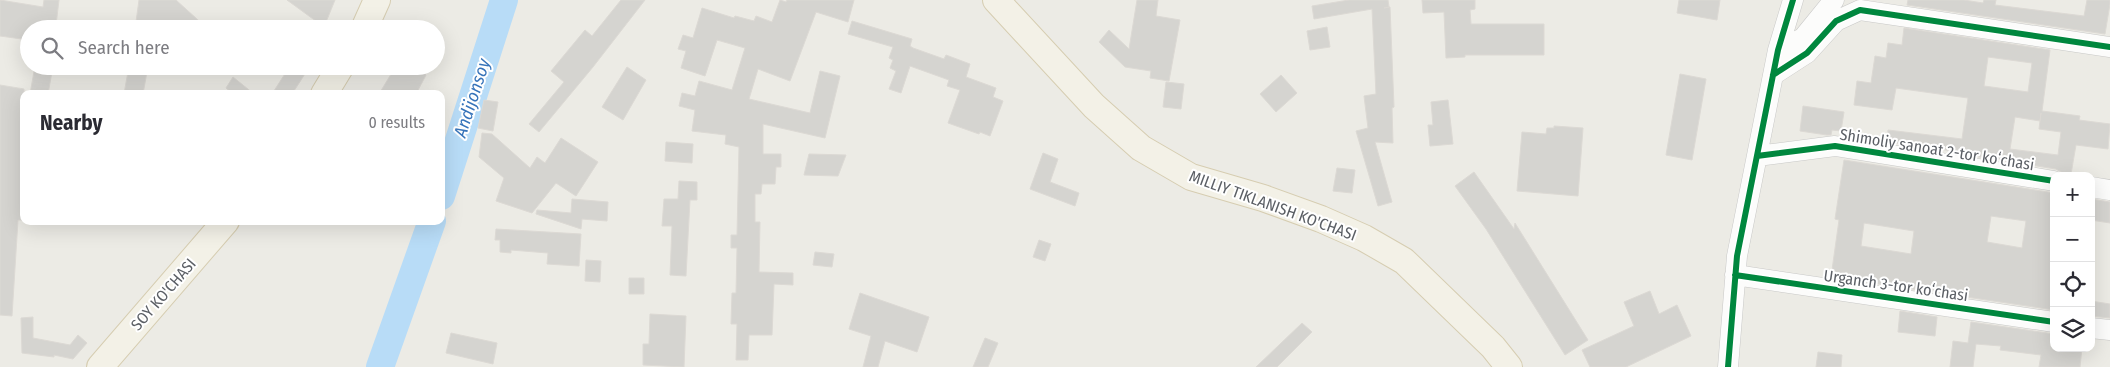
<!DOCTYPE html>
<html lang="en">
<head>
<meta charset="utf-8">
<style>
	:root { --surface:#fff; --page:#f2f2f3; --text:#2b2b33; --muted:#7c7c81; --line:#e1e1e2 }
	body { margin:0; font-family:"Fira Sans Condensed",sans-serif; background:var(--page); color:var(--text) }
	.controls { position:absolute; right:15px; bottom:15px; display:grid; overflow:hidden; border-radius:10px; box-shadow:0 5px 20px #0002 }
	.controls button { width:45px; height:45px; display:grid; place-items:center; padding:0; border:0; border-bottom:1px solid var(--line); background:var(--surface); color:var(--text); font:25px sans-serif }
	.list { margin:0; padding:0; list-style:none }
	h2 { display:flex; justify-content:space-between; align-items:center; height:65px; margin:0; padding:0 20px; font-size:21px }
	h2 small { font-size:16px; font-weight:400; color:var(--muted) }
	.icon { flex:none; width:28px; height:28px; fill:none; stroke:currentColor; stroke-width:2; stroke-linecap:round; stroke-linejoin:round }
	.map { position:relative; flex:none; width:2110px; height:367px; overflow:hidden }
	.search { position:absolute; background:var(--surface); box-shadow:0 5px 20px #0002; left:20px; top:20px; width:425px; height:55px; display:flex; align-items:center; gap:12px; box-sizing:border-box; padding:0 18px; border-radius:28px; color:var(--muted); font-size:19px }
	.panel { position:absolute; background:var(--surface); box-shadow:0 5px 20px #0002; left:20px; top:90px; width:425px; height:135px; border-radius:10px }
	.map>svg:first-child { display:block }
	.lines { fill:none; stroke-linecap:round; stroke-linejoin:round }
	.river { stroke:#b8dcf7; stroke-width:28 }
	.building { fill:#d5d4d0; stroke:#dcd9d4; fill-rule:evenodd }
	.minor-casing { stroke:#c8c8c7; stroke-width:21 }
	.major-casing { stroke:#d6cdb1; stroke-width:28 }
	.minor { stroke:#fcfcfb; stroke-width:20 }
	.major { stroke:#f3f1e7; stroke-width:26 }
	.cycleway-casing { stroke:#fff; stroke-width:9 }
	.cycleway { stroke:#00873e; stroke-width:6 }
	.labels { text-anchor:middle; stroke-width:4; stroke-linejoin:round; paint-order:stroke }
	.street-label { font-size:16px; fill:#5b5f65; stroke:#fff }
	.water-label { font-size:18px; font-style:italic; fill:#3774ba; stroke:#fff }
</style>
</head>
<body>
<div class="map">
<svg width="2110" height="367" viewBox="0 0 2110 367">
	<rect width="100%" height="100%" fill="#ecebe5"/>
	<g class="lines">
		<path class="river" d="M441,196l63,-196
			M380,367l52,-146"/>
	</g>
	<path class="building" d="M0,0l43,7 1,-7h15l-3,25 -6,-1v5h-21v11l-29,-4z
		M139,0h37l32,29h-73z
		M287,0h48l-11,27z
		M621,0h24l-52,67 -54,65 -10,-8 35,-42 -13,-11 34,-41 7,6z
		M780,0l6,2 1,-2h67l-6,22 -32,-10 -26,69 -32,-12 -9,30 61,14 10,-42 20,5 -15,62 -62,-14v30h18v13h-5l-1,17h-13l-1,10h-6v28h5l-1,50 34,1v12l-19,-1 -2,51h-23l-1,25h-12l1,-36h-6l1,-31h4l1,-45h-6v-13h6l2,-88 -14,-3 1,-9 -34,-4 3,-21 -16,-4 3,-13 13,3 4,-15 33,9 13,-42 -28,-8 -12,36 -24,-8 5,-17 -8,-2 5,-14 10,3 9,-30 32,10 1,-2 19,5 2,-5 16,6z
		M1137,0h21l-2,16 24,4 -11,61 -19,-3 1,-7 -26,-4 -26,-25 10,-12 20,19z
		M1349,0h39l1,7 -5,1 6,-1 4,100 -2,1 1,35 -18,-1 17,60 -14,4 -22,-75 12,-3 -4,-32 12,-2 -4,-85 -58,10 -2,-13z
		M1422,0h53v9l-5,1 1,14h73v31h-79v2l-19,1 -2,-46 -21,1z
		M1679,0h41l-3,20 -40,-7z
		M1908,0h56l19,3 1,-3h12l-1,5 89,11 3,-16h23v4l-5,30 -198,-29z
		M852,21l60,18 -2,7 3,2 31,11 2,-4 24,9 -4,13 30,11 -3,9 10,4 -13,35 -10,-4 -1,2 -31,-11 12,-33 -13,-4 2,-6 -39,-14 -9,27 -12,-4 7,-18 -6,-3 3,-8 -4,-2 4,-11 -45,-13z
		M1327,27l3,20 -20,3 -3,-19z
		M1904,28l146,22 -8,61 38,5 -1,4 31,4 -2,25 -32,-4 -5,29 -8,-1 -7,-4 -96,-15v-2l-73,-10 1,-12 74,9 6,-41 -72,-10 -4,22 -38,-5 3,-24 14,2 4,-27 11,2 2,-15 14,2zM1988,57l44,6 -4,29 -44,-6zM2041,113l-2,16 22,3 -3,23 -48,-6 5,-32 25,4z
		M35,66h18l-5,28h-18z
		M129,66h19l-5,28h-19z
		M290,66h20l-18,28h-20z
		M396,66h16l14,9 -10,19h-37z
		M627,67l19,13 -23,40 -21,-13z
		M1680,74l26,5 -14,81 -26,-5z
		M1281,75l16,18 -21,19 -16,-18z
		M233,77l21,17h-21l-7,-6z
		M1166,82l18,2 -3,25 -18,-2z
		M0,85l24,4v131h-6l-6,96 -12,-1z
		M484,100l14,2 -5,29 -15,-3z
		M1448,100l5,44 -23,2 -2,-21h5l-2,-23z
		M1803,106l41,6 -3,19 -9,-1 -1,5h-4l-27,-4z
		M1554,126l29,2 -5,68 -61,-5 5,-59 24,2 1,-6h7z
		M482,133l10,1 38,34 7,-11 8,6 16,-25 37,24 -22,34 -20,-13 -24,30 -36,-12 8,-23 -25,-21z
		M666,142l27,2 -1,19 -27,-2z
		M1043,153l15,6 -8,23 29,11 -4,13 -45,-17z
		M809,154l37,1 -8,21 -34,-1z
		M1844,160l210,33v117l-223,-33 8,-57 -4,-1zM1991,216l35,5 -4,27 -35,-6zM1864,223l50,8 -3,23 -50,-8z
		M1337,168l18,2 -3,23 -19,-2z
		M1474,172l40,57 1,-6 73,117 -23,15 -79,-126 -31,-43z
		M679,181l18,1v18h-7l-4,76 -16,-1 2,-49h-10l2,-27h14z
		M572,199l36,3 -1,19 -25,-2 -1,10 -45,-15 1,-4 34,3z
		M2091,199l19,3v21l-19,-3z
		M496,229l85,5 -2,32 -32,-2 1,-11 -37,-3v3l-11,-1v-12h-5z
		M1039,240l12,4 -6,17 -12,-4z
		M815,252l19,2 -2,13 -19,-2z
		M586,260l15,1 -1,21 -15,-1z
		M629,278h15v16h-15z
		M1650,291l9,23 18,-9 14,31 -65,31h-36l-8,-17 52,-24 -10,-24z
		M860,293l69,24 -12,35 -32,-11 -7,26h-15l8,-31 -22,-7z
		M2091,301l19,3v14l-19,-2z
		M1900,311l37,6 -2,19 -37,-4z
		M650,314l36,2 -2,51 -41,-2v-21h6z
		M33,317v21l37,7 8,-10 9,8 -14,16 -19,-4v2l-32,-4 -1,-35z
		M1971,322l83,12v14h28l-2,19h-41l2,-12 -41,-5 1,-4 -25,-2 -3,23h-23l3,-26 15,2z
		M1302,323l10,9 -35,35h-21z
		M451,333l46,10 -4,21 -47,-11z
		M985,338l13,5 -10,24h-15z
		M1818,352l24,3 -1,12h-25z"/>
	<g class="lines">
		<g class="minor-casing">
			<path id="minor" d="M1778,50l25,-12 31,-38
				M1773,75l34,-22 29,-32 24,-11 250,37
				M1757,156l78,-10 219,35
				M2091,187l19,3
				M1735,275l319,47
				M2091,328l19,2
				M1728,367l9,-111 41,-206 15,-50"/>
		</g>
		<g class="major-casing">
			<path id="major" d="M996,0l98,106 47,42 50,29 72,21 58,21 43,19 40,23 89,86 16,20
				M364,29l13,-29
				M324,94l17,-28
				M100,367l126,-146"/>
		</g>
		<use href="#minor" class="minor"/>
		<use href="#major" class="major"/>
		<g class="cycleway-casing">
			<path id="cycleway" d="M1773,75l34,-22 29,-32 24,-11 250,37
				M1757,156l78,-10 219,35
				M1735,275l319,47
				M1728,367l9,-111 41,-206 15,-50"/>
		</g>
		<use href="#cycleway" class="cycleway"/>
	</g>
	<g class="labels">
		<g class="street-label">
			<text transform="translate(1937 149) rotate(9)" y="6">Shimoliy sanoat 2-tor koʻchasi</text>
			<text transform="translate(1273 205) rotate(20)" y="6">MILLIY TIKLANISH KO'CHASI</text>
			<text transform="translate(1896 285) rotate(8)" y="6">Urganch 3-tor koʻchasi</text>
			<text transform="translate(163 294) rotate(-49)" y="6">SOY KO'CHASI</text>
		</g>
		<g class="water-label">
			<text transform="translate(472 98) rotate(-72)" y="6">Andijonsoy</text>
		</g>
	</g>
</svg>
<div class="controls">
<button>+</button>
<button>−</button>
<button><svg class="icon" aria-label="locate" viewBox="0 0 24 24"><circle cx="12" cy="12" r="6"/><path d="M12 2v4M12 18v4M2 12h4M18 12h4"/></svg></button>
<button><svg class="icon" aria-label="layers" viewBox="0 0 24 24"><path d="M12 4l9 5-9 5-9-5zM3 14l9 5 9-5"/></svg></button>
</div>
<div class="search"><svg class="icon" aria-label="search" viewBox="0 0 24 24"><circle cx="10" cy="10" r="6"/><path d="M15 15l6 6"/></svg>Search here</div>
<section class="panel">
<h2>Nearby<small>0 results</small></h2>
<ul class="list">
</ul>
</section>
</div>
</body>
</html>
